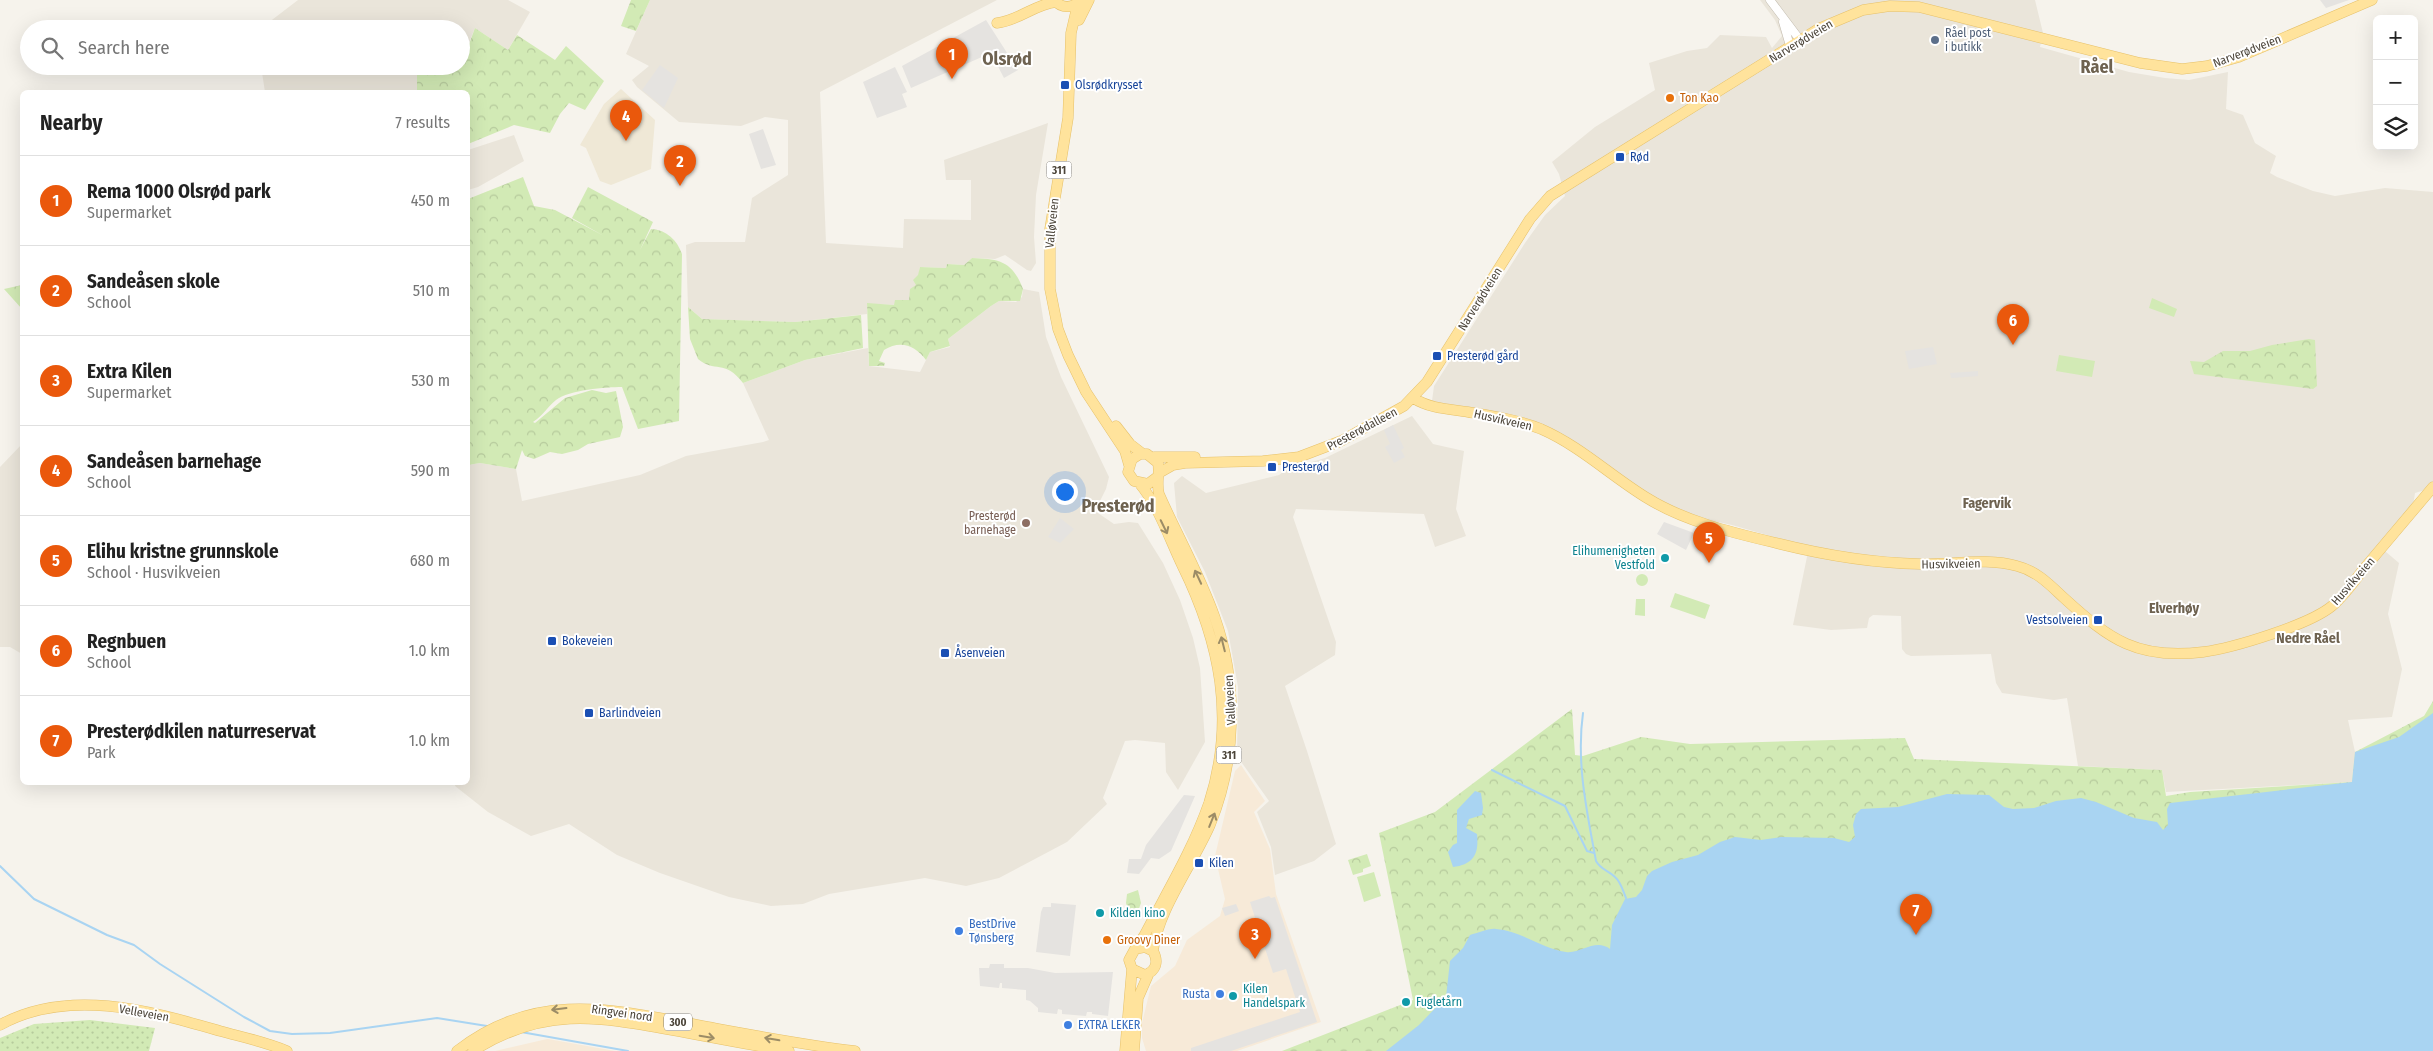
<!DOCTYPE html>
<html lang="en">
<head>
<meta charset="utf-8">
<style>
	:root { --surface:#fff; --page:#f2f2f2; --text:#222; --muted:#767676; --line:#e0e0e0; --accent:#ea580c }
	body { margin:0; font-family:"Fira Sans Condensed",sans-serif; background:var(--page); color:var(--text) }
	.controls { position:absolute; right:15px; top:15px; display:grid; overflow:hidden; border-radius:8px; box-shadow:0 5px 20px #0002 }
	.controls button { width:45px; height:45px; display:grid; place-items:center; padding:0; border:0; border-bottom:1px solid var(--line); background:var(--surface); color:var(--text); font:25px sans-serif }
	.you { position:absolute; left:1064px; top:491px; width:18px; height:18px; margin:-12px; border:4px solid #fff; border-radius:50%; background:#1a73e8; box-shadow:0 0 0 8px #1a73e833 }
	.badge { display:grid; place-items:center; width:32px; height:32px; border-radius:50%; background:var(--accent); color:#fff; font-size:16px; font-weight:700 }
	.pin { position:absolute; translate:-50% -41px; filter:drop-shadow(0 1px 2px #0008) }
	.pin::after { content:''; position:absolute; top:26px; width:18px; height:15px; background:inherit; clip-path:polygon(0 0,100% 0,50% 100%) }
	.list { margin:0; padding:0; list-style:none }
	h2 { display:flex; justify-content:space-between; align-items:center; height:65px; margin:0; padding:0 20px; font-size:21px }
	h2 small { font-size:16px; font-weight:400; color:var(--muted) }
	.list li { display:grid; grid-template-columns:32px 1fr auto; gap:15px; align-items:center; box-sizing:border-box; height:90px; padding:0 20px; border-top:1px solid var(--line) }
	.list b { display:block; font-size:19px; white-space:nowrap }
	.list p { margin:0; font-size:16px; white-space:nowrap; color:var(--muted) }
	.list em { font-size:16px; font-style:normal; color:var(--muted) }
	.icon { flex:none; width:28px; height:28px; fill:none; stroke:currentColor; stroke-width:2; stroke-linecap:round; stroke-linejoin:round }
	.map { position:relative; flex:none; width:2433px; height:1051px; overflow:hidden }
	.search { position:absolute; background:var(--surface); box-shadow:0 5px 20px #0002; left:20px; top:20px; width:450px; height:55px; display:flex; align-items:center; gap:12px; box-sizing:border-box; padding:0 18px; border-radius:28px; color:var(--muted); font-size:19px }
	.panel { position:absolute; background:var(--surface); box-shadow:0 5px 20px #0002; left:20px; top:90px; width:450px; height:695px; border-radius:8px }
	.map>svg:first-child { display:block }
	.residential { fill:#eae5da }
	.commercial { fill:#f7ead8 }
	.education { fill:#efe8d6 }
	.grass { fill:url(#grass-dots) }
	.forest { fill:url(#forest-crowns) }
	.pitch { fill:#d2eab5 }
	.parking { fill:#e5e3e0 }
	.water { fill:#a9d4f2 }
	.lines { fill:none; stroke-linecap:round; stroke-linejoin:round }
	.stream { stroke:#a9d4f2; stroke-width:2 }
	.minor-casing { stroke:#c2bbae; stroke-width:9 }
	.major-casing { stroke:#e6c16a; stroke-width:11 }
	.minor { stroke:#fff; stroke-width:8 }
	.major { stroke:#ffe39c; stroke-width:10 }
	.oneway { stroke:#9c8c66 }
	.service-dot { fill:#5c6f8a; stroke:#fff; stroke-width:2 }
	.transit-dot { fill:#1a4fb4; stroke:#fff; stroke-width:2 }
	.food-dot { fill:#e8710a; stroke:#fff; stroke-width:2 }
	.education-dot { fill:#8d6e63; stroke:#fff; stroke-width:2 }
	.culture-dot { fill:#0f9aa8; stroke:#fff; stroke-width:2 }
	.shop-dot { fill:#3f7fe0; stroke:#fff; stroke-width:2 }
	.labels { text-anchor:middle; stroke-width:4; stroke-linejoin:round; paint-order:stroke }
	.shield { fill:#fff; stroke:#817c74; stroke-width:1 }
	.shield-label { font-size:11px; font-weight:bold; fill:#4b4439 }
	.service-label { font-size:12px; fill:#4e5e75; stroke:#fff; text-anchor:start }
	.street-label { font-size:12px; fill:#4b4439; stroke:#fff }
	.transit-label { font-size:12px; fill:#164399; stroke:#fff; text-anchor:start }
	.food-label { font-size:12px; fill:#c56008; stroke:#fff; text-anchor:start }
	.education-label { font-size:12px; fill:#785e54; stroke:#fff; text-anchor:end }
	.culture-label { font-size:12px; fill:#0d838f; stroke:#fff; text-anchor:start }
	.shop-label { font-size:12px; fill:#366cbe; stroke:#fff; text-anchor:start }
	.neighbourhood-label { font-size:14px; font-weight:bold; fill:#6e6250; stroke:#fff }
	.district-label { font-size:18px; font-weight:bold; fill:#6e6250; stroke:#fff }
</style>
</head>
<body>
<div class="map">
<svg width="2433" height="1051" viewBox="0 0 2433 1051">
	<defs>
		<pattern id="grass-dots" width="8" height="8" patternUnits="userSpaceOnUse" patternTransform="scale(1.25)"><rect width="8" height="8" fill="#d2eab5"/><path d="M2 2h.1M6 6h.1" fill="none" stroke="#b6ca9c" stroke-width="1.8" stroke-linecap="round"/></pattern>
		<pattern id="forest-crowns" width="20" height="18" patternUnits="userSpaceOnUse" patternTransform="scale(1.25)"><rect width="20" height="18" fill="#d2eab5"/><path d="M2 6a3 3 0 1 1 6 0M12 15a3 3 0 1 1 6 0" fill="none" stroke="#b6ca9c"/></pattern>
	</defs>
	<rect width="100%" height="100%" fill="#f6f3ec"/>
	<path class="residential" d="M298,0h210l22,12 -22,38 -33,-22 -14,34v-33h-198l1,-3z
		M650,0h347l-177,92 6,151 77,5 1,-29 67,1v-40h-25l-2,-20 104,-37 -12,72 -2,42 2,26 -5,8 -4,-1 -22,-15 -10,4 -23,-1 -8,7 -17,-1 -1,4 -26,-1 -3,18 -8,15 -14,5 -28,-1v10l-72,8 -93,-3 -14,-12 -2,-62 9,-3h50l7,-44 36,-23v-55l-23,-3 -24,9 -62,-4 -42,-35 -5,-7 17,-14 -23,-12z
		M1760,0h275l8,33 -3,14 89,25 36,6 24,2 39,-8 -2,37 17,6 12,28 21,13 -6,17 7,4 36,14 22,5 50,-8 48,4v289l-8,9 -10,3 -2,13 -34,40 20,17 -11,51 14,55 -10,48 -44,3 7,32 -3,30 -186,10 -4,-22 -84,-4 -11,-68 -13,2 -52,-7 -6,-10 -5,-29 -80,2 -5,-2 -4,-5 -1,-33 -28,-1 -4,3 -2,10 -36,2 -38,-5 16,-78 -77,-22 -41,-9 -40,-21 -106,-68 -108,-21 -5,-5 2,-15 91,-143 20,-28 20,-19 -6,-22 -7,-12 43,-35 60,-37 -6,-27 38,-12 20,-3 13,-13 46,2 6,11 10,-12 -7,-16z
		M261,66h196l-10,7h-30v19h-152z
		M514,135l10,26 -46,26 -10,3v-40z
		M1023,289l16,3 7,45 15,40 48,100 -3,12 -11,22 19,13 15,-2 9,1 25,40 17,37 13,38 7,30 5,74 -27,48 -12,-18 -1,-29 -30,-3 -10,1 -22,57 4,6 -40,38 -68,36 -33,8 -41,-8 -96,16 -26,10 -32,2 -42,-9 -69,-24 -43,-18 -48,-31 -38,12 -43,-24 -33,-26 1,-3 12,-1v-317l12,-2 36,6 6,32 118,-26 46,-19 77,-14 6,-2 -26,-57 62,-23 63,-12 1,18 51,6 10,-20 20,-5 -2,-8 43,-33 8,-5 17,1 6,-5z
		M1412,416l21,28 31,7 -8,58 10,27 -31,11 -11,-33 -128,-5 -3,8 43,125 -1,13 -50,31 22,65 29,93 -22,17 -39,14 -4,-28 -14,-35 12,-11 -32,-45 1,-69 -10,-56 -23,-59 -28,-55 -3,-34 8,-7 24,17 73,-18 7,-5 39,-12z
		M22,444v210l-12,-7h-10v-180z"/>
	<path class="commercial" d="M1241,765l24,36 -11,11 16,37 6,45 45,128 -84,29h-91l-4,-13v-15l9,-37 24,-20 12,-26 33,-24 5,-17 -10,-43 20,-85z
		M547,1039h1l67,12h-120z"/>
	<path class="education" d="M621,89l34,31 -4,49 -40,16 -11,-4 -14,-33 -6,-3 24,-41z"/>
	<path class="grass" d="M90,1020l65,8 -6,23h-149v-13l34,-14z"/>
	<path class="forest" d="M631,0h19l-14,31 -15,-5z
		M475,28l33,22 9,-15 38,25 11,-14 38,35 -19,29 -16,-7 -9,11 -10,19 -36,-8 -46,19v-52h-51v-19h30l10,-7h4z
		M523,177l11,29 21,4 49,26 -32,-18 16,-31 65,35 -13,28 11,-21c16,1 26,11 31,25l-3,167 -41,8 -16,-42c-16,0 -53,3 -66,13 -9,7 -12,15 -23,22l2,1 30,-25 27,-8 14,3 10,-2 7,36 -3,10 -32,7 -10,6 -16,4 -12,-2 -16,7 -9,-3 -3,-6 -6,19 -36,-6 -12,2v-266z
		M972,258c28,1 40,3 51,31l-3,12h-21l-8,5 -43,33 2,7 -20,6 -4,8c-11,-15 -26,-20 -42,-10l-5,11 6,2 -1,3h-15l-2,-63 27,2 1,-5h14l1,-11 6,-4 -3,-5 5,-5 2,-8 26,1 1,-4 17,1z
		M22,285v24l-18,-20z
		M688,307l14,12 93,3 66,-7 2,33 -58,12 -62,23c-18,-24 -29,-10 -45,-24l-8,-20z
		M2309,339l6,1 2,46 -4,3 -119,-15 -4,-13 14,1 19,-11h27l22,-6z
		M2433,701v350h-1151l131,-51 -34,-167 56,-21 137,-103 3,46 8,1 58,-19 49,7 215,-6 9,21 248,11 4,26 24,-4 162,-10 3,-30 69,-36z
		M1367,854l4,12 -8,3v3l-10,3 -5,-15z
		M1138,890l3,13 -4,11 -9,-4 -2,-7 1,-9z"/>
	<path class="pitch" d="M2152,298l25,11 -3,8 -25,-9z
		M2059,355l36,6 -3,16 -36,-6z
		M1636 580a6 6 0 1 1 12 0a6 6 0 1 1-12 0Z
		M1675,593l35,12 -5,14 -35,-12z
		M1636,599h9v17l-10,-1z
		M1374,872l7,24 -17,6 -7,-25z"/>
	<path class="parking" d="M2320,0h29l-23,8z
		M986,20l32,50 -14,8 -13,-25 -80,35 -9,-22z
		M660,65l18,13 -14,30 -22,-18z
		M895,67l12,25 -5,2 5,13 -30,11 -14,-36z
		M763,129l13,36 -15,4 -12,-35z
		M1933,347l4,17 -28,5 -4,-18z
		M1978,371v5l-27,2 -1,-5z
		M1393,425l11,23 -3,2 4,7 -11,6 -9,-16 5,-3 -6,-14z
		M1060,518l14,11 -14,14 -12,-6z
		M1664,522l30,11 -8,17 -29,-16z
		M1184,795l11,1 -24,55 -12,8 -8,-1 -12,16 -12,-1 2,-14h12l5,-14z
		M1269,896l2,2 4,-1 42,125 -86,29h-40v-3l109,-36 -14,-43 -13,4 -23,-71z
		M1051,903l25,2 -6,51 -34,-4 5,-40 2,-5h8z
		M1236,904l3,7 -14,5 -3,-8z
		M990,964h14v4h24l27,5 58,-1 -5,44 -16,-2v-2h-5l-1,4 -24,-2v-4l-4,-1 -1,5 -19,-2v-4l-8,-7 -4,-1v-10l-24,-2v-5h-2l-1,5 -19,-2 -1,-18h10z"/>
	<path class="water" d="M2433,713v338h-1047l33,-26 27,-28 4,-36 13,-13 7,-13c8,-2 19,-7 26,-6 25,2 45,19 70,23 15,2 29,-14 44,-3l2,-24 13,-26 11,-2 6,-7 5,-14 5,-5 20,-9 26,-7 22,-13 15,-5 26,3 20,-3 53,1 15,4 6,-5 -2,-12 3,-11 5,-5 37,-2 49,-13 42,1 15,12 9,2 21,-1 22,-7 25,-3 15,4 38,16 23,4 6,8 5,-5 -1,-16 3,-6 182,-21 3,-30 44,-15z
		M1475,791l6,2 2,15 -1,7 -13,4 -3,9 11,6c2,20 -3,30 -24,33l-5,-15 5,-7 4,-2v-33z"/>
	<g class="lines">
		<path class="stream" d="M1583,713c-7,50 4,99 13,148 5,9 12,9 19,16 6,5 8,14 11,21
			M1492,770l73,36 22,45 7,2
			M0,866l34,33 73,36 27,10 26,19 84,53 26,14 22,3 38,-1 107,-15 50,8
			M521,1032l107,19"/>
		<g class="minor-casing">
			<path id="minor" d="M1770,0l30,40
				M1783,22l7,24"/>
		</g>
		<g class="major-casing">
			<path id="major" d="M1054,0c8,9 18,8 26,1
				M1078,3l-7,30 -3,85 -18,111v60l8,40 10,26 18,37 39,59 4,14
				M1079,20l10,-20
				M997,23c21,-2 38,-19 59,-21
				M1413,398c18,11 36,11 55,14 24,4 51,8 73,17 39,17 70,47 106,69 37,23 83,34 125,44 47,12 98,21 148,22 31,1 67,-7 97,2 20,5 33,19 47,32 46,42 74,62 139,54 30,-4 106,-27 129,-46 12,-10 21,-23 30,-35 24,-28 47,-56 71,-84
				M1116,426l14,18 13,10
				M1154,457h41
				M1159,473l14,-8 12,-2 78,-2 36,-4 42,-16 63,-35 23,-24 103,-163 20,-23 270,-168 43,-18 27,-4 29,1 221,56 42,6 25,-3 32,-9 133,-57
				M1135,949l9,-13c23,-44 49,-87 65,-133 27,-84 11,-161 -27,-238 -13,-27 -23,-58 -42,-81
				M1153,951l-8,-4 -10,2 -6,11 3,9 13,6c11,-4 14,-13 8,-24 5,-41 40,-87 57,-126 27,-66 28,-141 5,-207 -15,-43 -38,-83 -56,-124 -3,-11 1,-21 -1,-31l-11,-9h-7l-8,5 -4,13 6,9 14,3 8,-6
				M0,1025c69,-38 150,-14 220,6 22,6 46,11 67,20
				M457,1051c81,-63 159,-41 251,-24 49,9 97,18 147,24
				M473,1051c69,-44 123,-35 199,-21 39,7 78,15 117,21
				M1125,1051l7,-82
				M1134,1051l4,-53 11,-25"/>
		</g>
		<use href="#minor" class="minor"/>
		<use href="#major" class="major"/>
	</g>
	<defs><path id="oneway-shaft" d="M-6 0H5M1.5-3L5.5 0L1.5 3" fill="none" stroke-width="1.6" stroke-linecap="round" stroke-linejoin="round" transform="scale(1.25)"/></defs>
	<g class="oneway">
		<use href="#oneway-shaft" transform="translate(1164 527) rotate(64)"/>
		<use href="#oneway-shaft" transform="translate(1198 577) rotate(-115)"/>
		<use href="#oneway-shaft" transform="translate(1223 644) rotate(-104)"/>
		<use href="#oneway-shaft" transform="translate(1212 820) rotate(-68)"/>
		<use href="#oneway-shaft" transform="translate(559 1009) rotate(173)"/>
		<use href="#oneway-shaft" transform="translate(707 1037) rotate(10)"/>
		<use href="#oneway-shaft" transform="translate(772 1039) rotate(-170)"/>
	</g>
	<circle class="service-dot" cx="1935" cy="40" r="5"/>
	<g class="transit-dot">
		<rect x="1060" y="80" width="10" height="10" rx="2.5"/>
		<rect x="1615" y="152" width="10" height="10" rx="2.5"/>
		<rect x="1432" y="351" width="10" height="10" rx="2.5"/>
		<rect x="1267" y="462" width="10" height="10" rx="2.5"/>
		<rect x="2093" y="615" width="10" height="10" rx="2.5"/>
		<rect x="547" y="636" width="10" height="10" rx="2.5"/>
		<rect x="940" y="648" width="10" height="10" rx="2.5"/>
		<rect x="584" y="708" width="10" height="10" rx="2.5"/>
		<rect x="1194" y="858" width="10" height="10" rx="2.5"/>
	</g>
	<g class="food-dot">
		<circle cx="1670" cy="98" r="5"/>
		<circle cx="1107" cy="940" r="5"/>
	</g>
	<circle class="education-dot" cx="1026" cy="523" r="5"/>
	<g class="culture-dot">
		<circle cx="1665" cy="558" r="5"/>
		<circle cx="1100" cy="913" r="5"/>
		<circle cx="1233" cy="996" r="5"/>
		<circle cx="1406" cy="1002" r="5"/>
	</g>
	<g class="shop-dot">
		<circle cx="959" cy="931" r="5"/>
		<circle cx="1220" cy="994" r="5"/>
		<circle cx="1068" cy="1025" r="5"/>
	</g>
	<g class="labels">
		<g class="shield">
			<rect x="1046.5" y="161.5" width="25" height="17" rx="4"/>
			<rect x="1216.5" y="746.5" width="25" height="17" rx="4"/>
			<rect x="664" y="1013.5" width="28" height="17" rx="4"/>
		</g>
		<g class="shield-label">
			<text x="1059" y="174">311</text>
			<text x="1229" y="759">311</text>
			<text x="678" y="1026">300</text>
		</g>
		<g class="service-label">
			<text x="1945" y="37">Råel post<tspan x="1945" dy="14">i butikk</tspan></text>
		</g>
		<g class="street-label">
			<text transform="translate(1801 41) rotate(-31)" y="4">Narverødveien</text>
			<text transform="translate(2247 51) rotate(-21)" y="4">Narverødveien</text>
			<text transform="translate(1052 223) rotate(-84)" y="4">Valløveien</text>
			<text transform="translate(1480 299) rotate(-58)" y="4">Narverødveien</text>
			<text transform="translate(1503 420) rotate(13)" y="4">Husvikveien</text>
			<text transform="translate(1362 429) rotate(-28)" y="4">Presterødalleen</text>
			<text transform="translate(1951 564) rotate(-1)" y="4">Husvikveien</text>
			<text transform="translate(2353 581) rotate(-49)" y="4">Husvikveien</text>
			<text transform="translate(1230 700) rotate(-93)" y="4">Valløveien</text>
			<text transform="translate(144 1013) rotate(10)" y="4">Velleveien</text>
			<text transform="translate(622 1013) rotate(8)" y="4">Ringvei nord</text>
		</g>
		<g class="transit-label">
			<text x="1075" y="89">Olsrødkrysset</text>
			<text x="1630" y="161">Rød</text>
			<text x="1447" y="360">Presterød gård</text>
			<text x="1282" y="471">Presterød</text>
			<text x="2088" y="624" text-anchor="end">Vestsolveien</text>
			<text x="562" y="645">Bokeveien</text>
			<text x="955" y="657">Åsenveien</text>
			<text x="599" y="717">Barlindveien</text>
			<text x="1209" y="867">Kilen</text>
		</g>
		<g class="food-label">
			<text x="1680" y="102">Ton Kao</text>
			<text x="1117" y="944">Groovy Diner</text>
		</g>
		<g class="education-label">
			<text x="1016" y="520">Presterød<tspan x="1016" dy="14">barnehage</tspan></text>
		</g>
		<g class="culture-label">
			<text x="1655" y="555" text-anchor="end">Elihumenigheten<tspan x="1655" dy="14">Vestfold</tspan></text>
			<text x="1110" y="917">Kilden kino</text>
			<text x="1243" y="993">Kilen<tspan x="1243" dy="14">Handelspark</tspan></text>
			<text x="1416" y="1006">Fugletårn</text>
		</g>
		<g class="shop-label">
			<text x="969" y="928">BestDrive<tspan x="969" dy="14">Tønsberg</tspan></text>
			<text x="1210" y="998" text-anchor="end">Rusta</text>
			<text x="1078" y="1029">EXTRA LEKER</text>
		</g>
		<g class="neighbourhood-label">
			<text x="1987" y="508">Fagervik</text>
			<text x="2174" y="613">Elverhøy</text>
			<text x="2308" y="643">Nedre Råel</text>
		</g>
		<g class="district-label">
			<text x="1007" y="65">Olsrød</text>
			<text x="2097" y="73">Råel</text>
			<text x="1118" y="512">Presterød</text>
		</g>
	</g>
</svg>
<div class="controls">
<button>+</button>
<button>−</button>
<button><svg class="icon" aria-label="layers" viewBox="0 0 24 24"><path d="M12 4l9 5-9 5-9-5zM3 14l9 5 9-5"/></svg></button>
</div>
<div class="you"></div>
<div class="pin badge" style="left:952px;top:79px">1</div>
<div class="pin badge" style="left:680px;top:186px">2</div>
<div class="pin badge" style="left:1255px;top:959px">3</div>
<div class="pin badge" style="left:626px;top:141px">4</div>
<div class="pin badge" style="left:1709px;top:563px">5</div>
<div class="pin badge" style="left:2013px;top:345px">6</div>
<div class="pin badge" style="left:1916px;top:935px">7</div>
<div class="search"><svg class="icon" aria-label="search" viewBox="0 0 24 24"><circle cx="10" cy="10" r="6"/><path d="M15 15l6 6"/></svg>Search here</div>
<section class="panel">
<h2>Nearby<small>7 results</small></h2>
<ul class="list">
<li><span class="badge">1</span><div><b>Rema 1000 Olsrød park</b><p>Supermarket</p></div><em>450 m</em></li>
<li><span class="badge">2</span><div><b>Sandeåsen skole</b><p>School</p></div><em>510 m</em></li>
<li><span class="badge">3</span><div><b>Extra Kilen</b><p>Supermarket</p></div><em>530 m</em></li>
<li><span class="badge">4</span><div><b>Sandeåsen barnehage</b><p>School</p></div><em>590 m</em></li>
<li><span class="badge">5</span><div><b>Elihu kristne grunnskole</b><p>School · Husvikveien</p></div><em>680 m</em></li>
<li><span class="badge">6</span><div><b>Regnbuen</b><p>School</p></div><em>1.0 km</em></li>
<li><span class="badge">7</span><div><b>Presterødkilen naturreservat</b><p>Park</p></div><em>1.0 km</em></li>
</ul>
</section>
</div>
</body>
</html>
